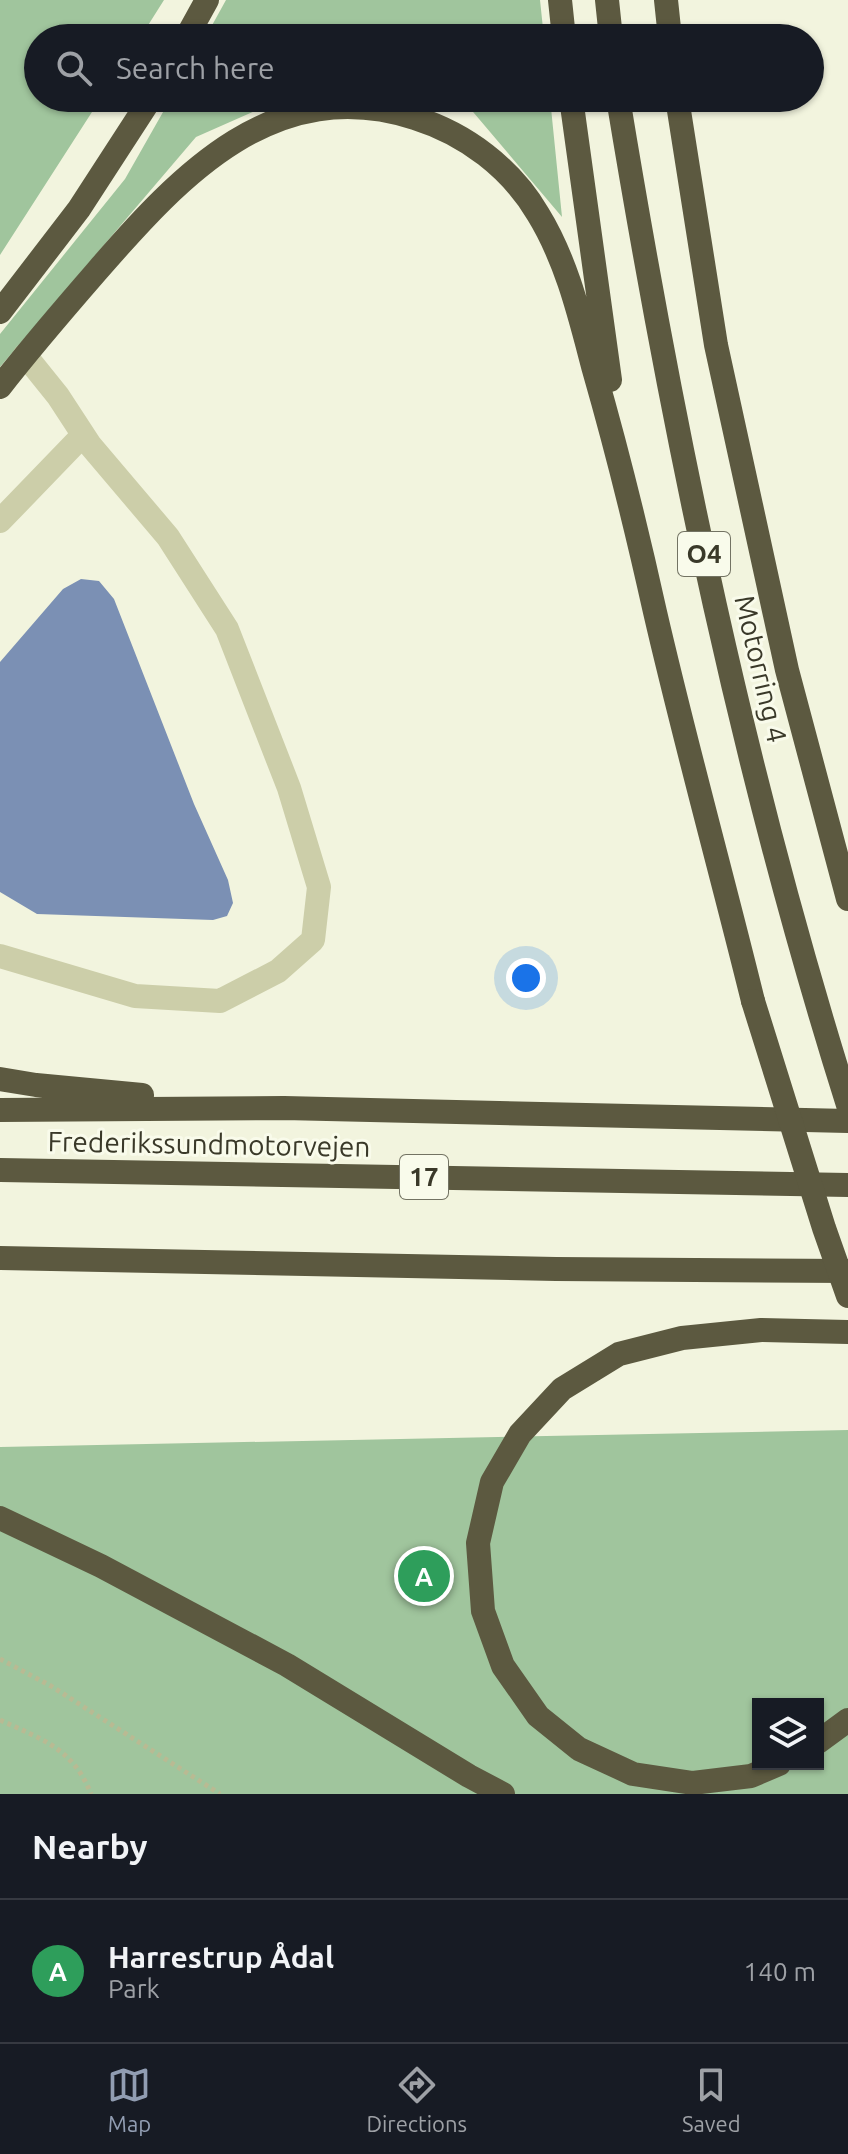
<!DOCTYPE html>
<html lang="en">
<head>
<meta charset="utf-8">
<style>
	:root { --surface:#171b24; --page:#242831; --text:#f1f3f6; --muted:#9ea1a6; --line:#363941; --accent:#919db2 }
	body { margin:0; font-family:Ubuntu,sans-serif; background:var(--page); color:var(--text) }
	.controls { position:absolute; right:24px; bottom:24px; display:grid; overflow:hidden; border-radius:0px; box-shadow:0 2px 6px #0004 }
	.controls button { width:72px; height:72px; display:grid; place-items:center; padding:0; border:0; border-bottom:2px solid var(--line); background:var(--surface); color:var(--text); font:40px sans-serif }
	.you { position:absolute; left:526px; top:978px; width:28px; height:28px; margin:-20px; border:6px solid #fff; border-radius:50%; background:#1a73e8; box-shadow:0 0 0 12px #1a73e833 }
	.badge { display:grid; place-items:center; width:52px; height:52px; border-radius:50%; background:var(--accent); color:#fff; font-size:26px; font-weight:700 }
	.pin { position:absolute; translate:-50% -50%; border:4px solid #fff; box-shadow:0 2px 8px #0006 }
	.list { margin:0; padding:0; list-style:none }
	h2 { display:flex; justify-content:space-between; align-items:center; height:104px; margin:0; padding:0 32px; font-size:34px }
	h2 small { font-size:26px; font-weight:400; color:var(--muted) }
	.list li { display:grid; grid-template-columns:52px 1fr auto; gap:24px; align-items:center; box-sizing:border-box; height:144px; padding:0 32px; border-top:2px solid var(--line) }
	.list b { display:block; font-size:30px; white-space:nowrap }
	.list p { margin:0; font-size:26px; white-space:nowrap; color:var(--muted) }
	.list em { font-size:26px; font-style:normal; color:var(--muted) }
	.icon { flex:none; width:44px; height:44px; fill:none; stroke:currentColor; stroke-width:2; stroke-linecap:round; stroke-linejoin:round }
	.map { position:relative; flex:none; width:848px; height:1794px; overflow:hidden }
	.search { position:absolute; background:var(--surface); box-shadow:0 2px 6px #0004; left:24px; right:24px; top:24px; height:88px; display:flex; align-items:center; gap:20px; box-sizing:border-box; padding:0 28px; border-radius:44px; color:var(--muted); font-size:30px }
	.sheet { height:248px; background:var(--surface) }
	nav { display:flex; justify-content:space-around; align-items:center; box-sizing:border-box; height:112px; border-top:2px solid var(--line); background:var(--surface); font-size:22px; color:var(--muted) }
	nav a { display:grid; justify-items:center; gap:4px }
	nav .on { color:var(--accent) }
	.map>svg:first-child { display:block }
	.green { fill:#a0c59d; fill-rule:evenodd }
	.water { fill:#7b90b4 }
	.lines { fill:none; stroke-linecap:round; stroke-linejoin:round }
	.path { stroke:#b9ba93; stroke-width:5; stroke-dasharray:4 4; stroke-linecap:butt }
	.minor { stroke:#cccea9; stroke-width:24 }
	.highway { stroke:#5c5940; stroke-width:24 }
	.highway-bridge { stroke:#5c5940; stroke-width:24 }
	.labels { text-anchor:middle; stroke-width:6; stroke-linejoin:round; paint-order:stroke }
	.shield { fill:#f9fbeb; stroke:#737363; stroke-width:2 }
	.shield-label { font-size:26px; font-weight:bold; fill:#3a3929 }
	.street-label { font-size:28px; fill:#3a3929; stroke:#f9fbeb }
</style>
</head>
<body>
<div class="map">
<svg width="848" height="1794" viewBox="0 0 848 1794">
	<rect width="100%" height="100%" fill="#f2f4de"/>
	<path class="green" d="M0,0h164l-24,38h-102v60h63l-101,157z
		M226,0h314l4,38h-339z
		M171,98h113l-88,39 -196,230v-33l125,-155z
		M429,98h121l12,119 -94,-111z
		M848,1430v364h-848v-347zM758,1704h60v60h-60z"/>
	<path class="water" d="M81,579l18,2 15,18 80,205 34,76 5,23 -6,13 -14,4 -176,-6 -37,-22v-230l63,-73z"/>
	<g class="lines">
		<path class="path" d="M0,1659l51,27 169,108
			M0,1720c41,19 73,28 91,74"/>
		<path class="minor" d="M0,521l83,-86
			M0,956l135,40 85,5 58,-30 35,-31 6,-53 -30,-99 -62,-159 -59,-92 -78,-92 -32,-49 -33,-41"/>
		<path class="highway" d="M560,0l4,38
			M607,0l4,38
			M666,0l4,38
			M186,38l21,-38
			M571,98l39,282
			M618,98c56,340 126,678 230,1007
			M677,98l39,247 71,325 61,229
			M0,312l79,-103 72,-111
			M0,387c31,-40 64,-78 97,-116 84,-97 178,-198 318,-153 51,16 96,50 123,96 29,47 42,103 56,156 23,80 43,161 61,242 30,130 66,259 98,389
			M0,1079l36,6 106,10
			M0,1110l284,-2 564,13
			M0,1170l848,15
			M0,1258l556,11 292,2
			M0,1518l101,48 186,99 182,111 34,18
			M818,1742l30,-22
			M779,1764l-28,12 -58,7 -60,-9 -54,-25 -41,-33 -35,-50 -20,-55 -5,-68 14,-61 28,-48 42,-45 57,-35 63,-16 79,-8 87,2"/>
		<path class="highway-bridge" d="M753,1001l71,227 24,68"/>
	</g>
	<g class="labels">
		<g class="shield">
			<rect x="678" y="532" width="52" height="44" rx="6"/>
			<rect x="400" y="1155" width="48" height="44" rx="6"/>
		</g>
		<g class="shield-label">
			<text x="704" y="563">O4</text>
			<text x="424" y="1186">17</text>
		</g>
		<g class="street-label">
			<text transform="translate(761 669) rotate(77)" y="10">Motorring 4</text>
			<text transform="translate(209 1144) rotate(1)" y="10">Frederikssundmotorvejen</text>
		</g>
	</g>
</svg>
<div class="controls">
<button><svg class="icon" aria-label="layers" viewBox="0 0 24 24"><path d="M12 4l9 5-9 5-9-5zM3 14l9 5 9-5"/></svg></button>
</div>
<div class="you"></div>
<div class="pin badge" style="left:424px;top:1576px;background:#2e9e5b">A</div>
<div class="search"><svg class="icon" aria-label="search" viewBox="0 0 24 24"><circle cx="10" cy="10" r="6"/><path d="M15 15l6 6"/></svg>Search here</div>
</div>
<section class="sheet">
<h2>Nearby<small></small></h2>
<ul class="list">
<li><span class="badge" style="background:#2e9e5b">A</span><div><b>Harrestrup Ådal</b><p>Park</p></div><em>140 m</em></li>
</ul>
</section>
<nav>
<a class="on"><svg class="icon" aria-label="map" viewBox="0 0 24 24"><path d="M3 6l6-2 6 2 6-2v14l-6 2-6-2-6 2zM9 4v14M15 6v14"/></svg>Map</a>
<a><svg class="icon" aria-label="directions" viewBox="0 0 24 24"><path d="M12 3l9 9-9 9-9-9zM9 14v-3h6M13 9l2 2-2 2"/></svg>Directions</a>
<a><svg class="icon" aria-label="saved" viewBox="0 0 24 24"><path d="M7 4h10v16l-5-4-5 4z"/></svg>Saved</a>
</nav>
</body>
</html>
